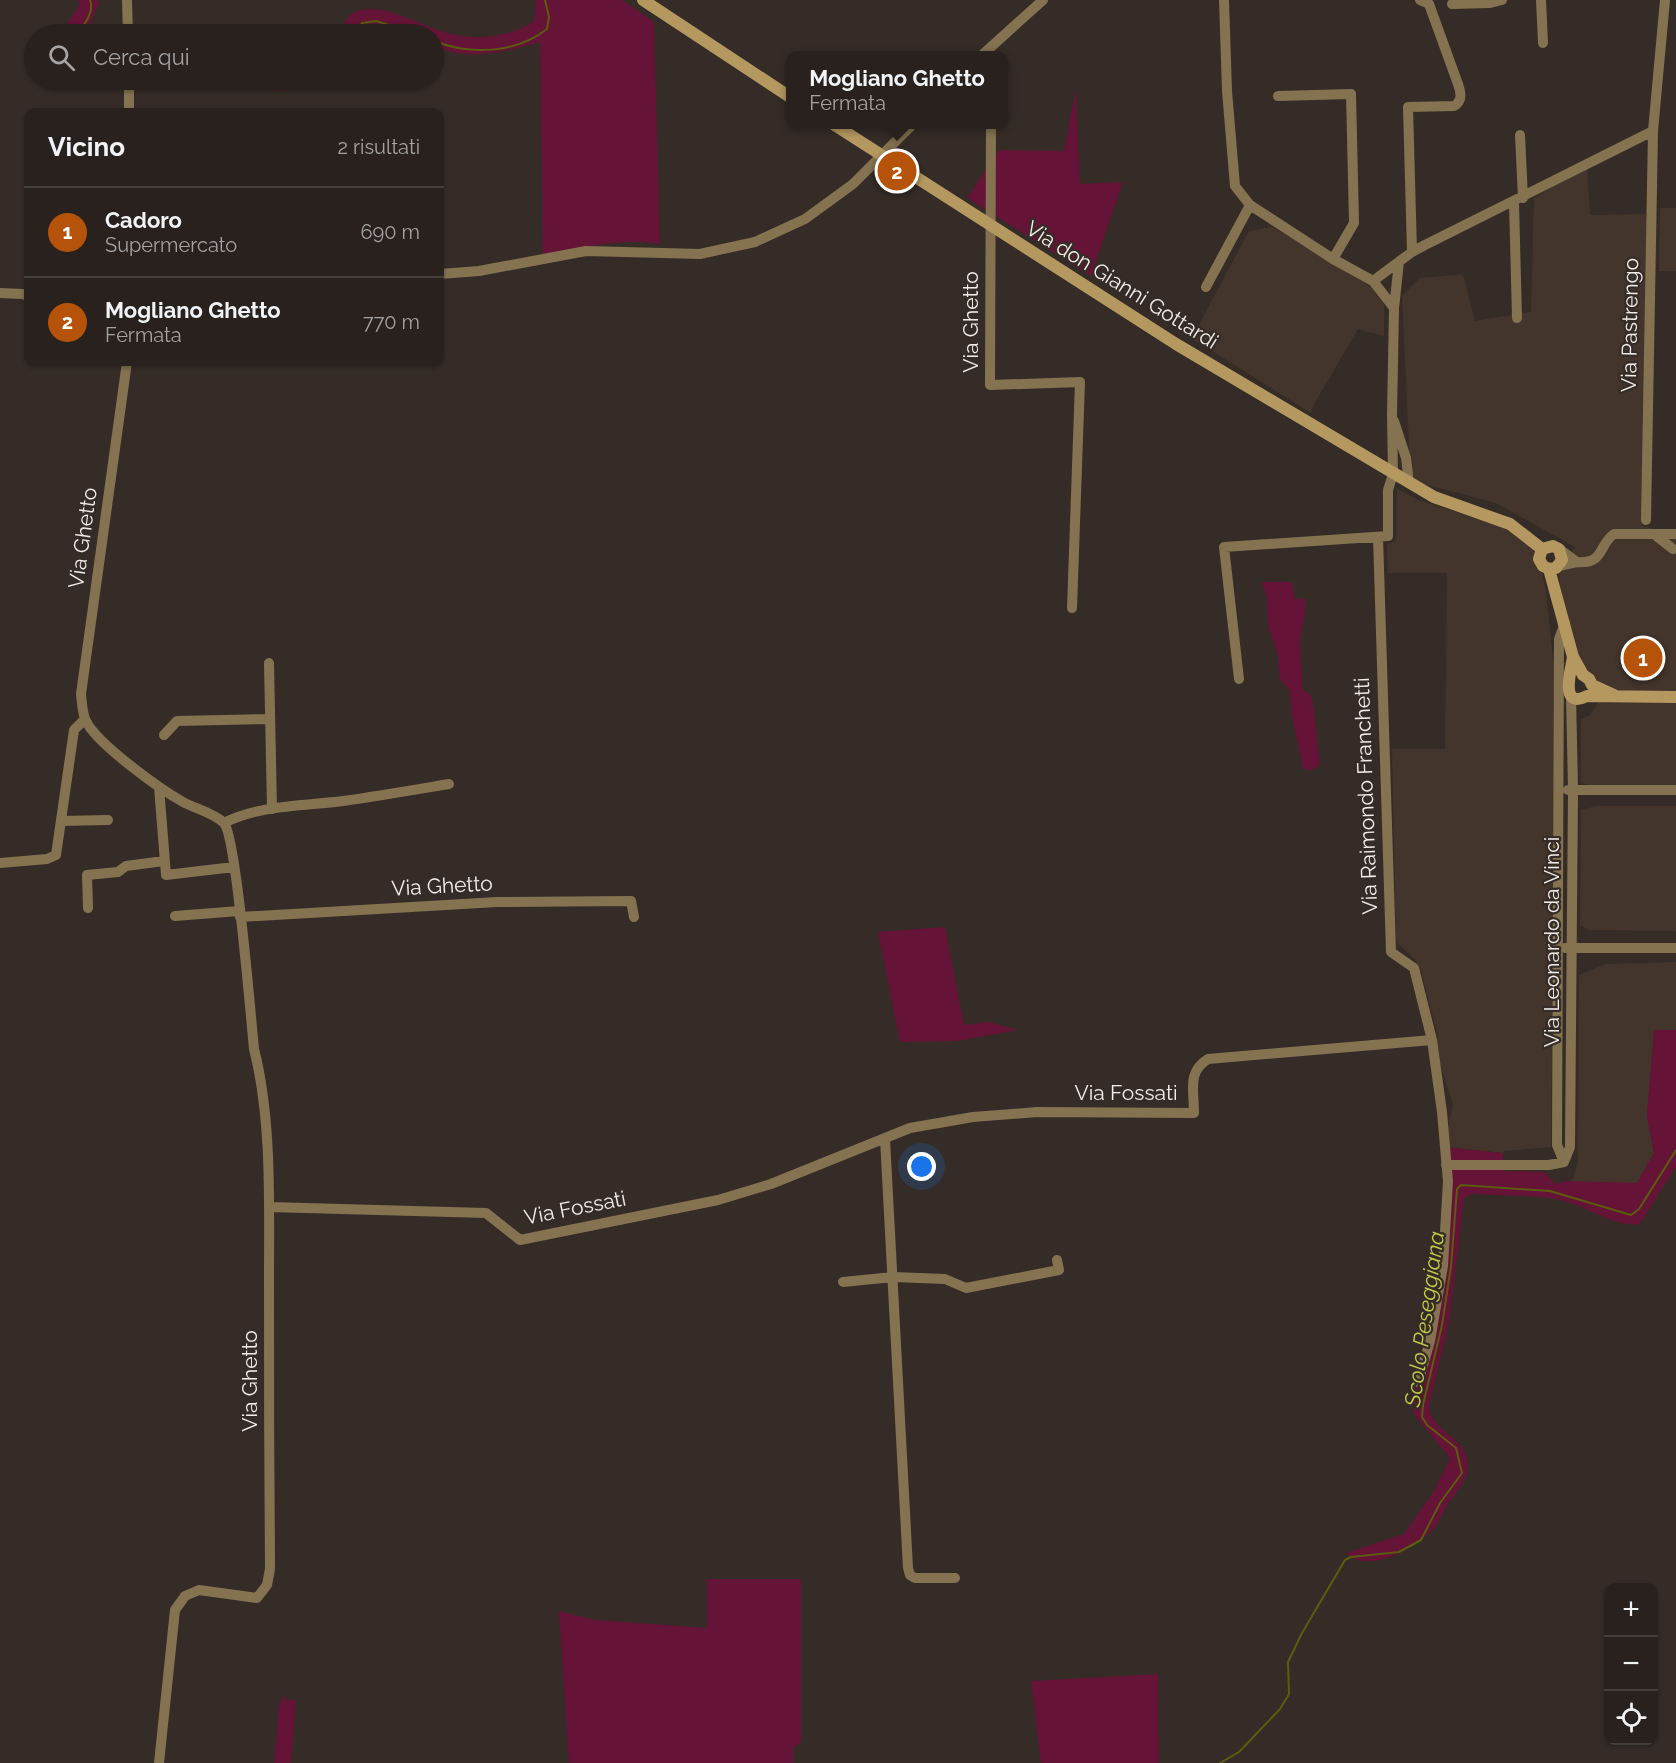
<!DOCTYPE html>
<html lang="it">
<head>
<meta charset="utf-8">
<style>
	:root { --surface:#28211d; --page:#342e2a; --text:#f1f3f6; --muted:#a5a3a4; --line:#443e3b; --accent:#b45309 }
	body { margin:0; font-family:Raleway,sans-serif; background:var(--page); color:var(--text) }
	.controls { position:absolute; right:18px; bottom:18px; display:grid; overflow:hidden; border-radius:12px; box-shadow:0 2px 4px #0004 }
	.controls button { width:54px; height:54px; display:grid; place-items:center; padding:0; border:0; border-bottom:2px solid var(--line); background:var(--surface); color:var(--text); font:30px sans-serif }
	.you { position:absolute; left:922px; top:1167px; width:21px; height:21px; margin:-15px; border:4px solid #fff; border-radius:50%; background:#1a73e8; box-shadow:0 0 0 9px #1a73e833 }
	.badge { display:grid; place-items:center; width:39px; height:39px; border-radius:50%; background:var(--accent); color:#fff; font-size:20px; font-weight:700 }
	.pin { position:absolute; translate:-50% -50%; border:3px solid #fff; box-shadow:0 2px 6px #0006 }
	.popup { position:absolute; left:786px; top:51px; width:222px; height:78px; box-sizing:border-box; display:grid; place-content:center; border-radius:12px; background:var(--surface); filter:drop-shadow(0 2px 4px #0005); font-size:20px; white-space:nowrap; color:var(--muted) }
	.popup b { font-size:22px; color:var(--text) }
	.popup::after { content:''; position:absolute; left:50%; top:100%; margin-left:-12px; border:12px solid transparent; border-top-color:var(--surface) }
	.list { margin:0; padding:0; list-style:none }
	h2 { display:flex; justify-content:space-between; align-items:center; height:78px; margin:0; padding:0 24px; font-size:26px }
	h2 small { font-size:20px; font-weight:400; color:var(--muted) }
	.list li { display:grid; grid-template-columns:39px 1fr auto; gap:18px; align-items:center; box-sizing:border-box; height:90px; padding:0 24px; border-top:2px solid var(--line) }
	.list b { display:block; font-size:22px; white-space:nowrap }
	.list p { margin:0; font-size:20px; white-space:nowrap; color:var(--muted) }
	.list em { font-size:20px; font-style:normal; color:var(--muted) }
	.icon { flex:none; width:33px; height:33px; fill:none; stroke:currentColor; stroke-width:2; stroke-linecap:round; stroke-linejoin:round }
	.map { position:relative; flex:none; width:1676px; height:1763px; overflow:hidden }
	.search { position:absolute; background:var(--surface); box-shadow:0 2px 4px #0004; left:24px; top:24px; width:420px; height:66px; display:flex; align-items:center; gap:15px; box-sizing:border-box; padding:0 21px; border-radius:33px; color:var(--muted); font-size:22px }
	.panel { position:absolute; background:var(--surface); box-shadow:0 2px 4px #0004; left:24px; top:108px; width:420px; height:258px; border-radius:12px }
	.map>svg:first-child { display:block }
	.built { fill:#43352b }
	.green { fill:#651336 }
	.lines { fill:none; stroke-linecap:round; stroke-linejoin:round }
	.stream { stroke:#5a5d0d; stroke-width:2 }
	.street { stroke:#847250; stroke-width:10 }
	.secondary { stroke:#b59860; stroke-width:12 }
	.labels { text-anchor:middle; stroke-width:4.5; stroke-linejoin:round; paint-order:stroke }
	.street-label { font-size:21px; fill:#f2ece8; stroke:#352c27 }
	.water-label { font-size:22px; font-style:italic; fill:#c4ca48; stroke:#352c27 }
</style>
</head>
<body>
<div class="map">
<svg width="1676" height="1763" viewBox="0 0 1676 1763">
	<rect width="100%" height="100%" fill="#352c27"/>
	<path class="built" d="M1587,166l3,49 57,-1 -5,312 12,3h22v258h-80l-15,-4v-64l9,-4 10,-15 -1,-18 -15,-13 -9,-22 -14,-46 -2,-29 16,-25 -79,-44 -72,-19 -10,-7 -4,-9 -8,-172 18,-18 43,-4 12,47 56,-9 3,-114z
		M1660,208h16v63h-17z
		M1273,227l98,60 13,18v31l-26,-7 -45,77 -2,7 -118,-74 10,-22 46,-86z
		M1397,489l24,12 94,29 22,18 9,44 9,84 -4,471 -47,4 -1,2 -59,-6 9,-43 -18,-56 3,-12 -18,-69 -6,-9 -17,-15 -1,-6 -4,-188h53l2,-176h-59l-1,-29 6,-2 3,-3z
		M1596,806h80v125l-87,-1 -9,-5 1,-115z
		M1676,962v68l-22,1 -7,85 7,37 -17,31 -71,-2 7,-3 5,-17 1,-187 27,-11z"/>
	<path class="green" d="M78,0h20l1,4 -14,30h-26l21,-29z
		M536,0h86l32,22 6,222c-40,-6 -78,3 -117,15l-3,-217c-36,10 -72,20 -106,4v-12h-25l-35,-11 -10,4 -2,7h-20c1,-9 2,-13 9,-20 23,-14 57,5 81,14 9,3 21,7 31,8 24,4 52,-2 71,-15z
		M250,80h67l-38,11 -18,-2z
		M1076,88l4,96 43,-2 -32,94 -124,-78 32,-48 65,1z
		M1262,582h30l3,17 10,-1v14l-5,30 3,48 9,6 8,67 -4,5 -7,3 -6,-3 -11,-52 -2,-25 -10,-12 -2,-23 -10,-31 -1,-27z
		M945,927l19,98 25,-3 29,8 -61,11 -57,1 -22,-110z
		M1654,1030h22v136l-36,58c-24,3 -44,-12 -66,-20 -25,-9 -57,-8 -84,-9 -5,0 -13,-2 -18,-1 -1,0 -8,4 -8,5l-15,123 -20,84c3,28 36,28 39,58 1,16 -12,28 -20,40 -5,8 -8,17 -14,24 -17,20 -66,47 -88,25l58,-19 32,-46 14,-30 -37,-45 5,-42 23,-92 3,-132 59,6 1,18 40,1 12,12 9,-3 72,2 17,-30 -7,-37z
		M707,1579h94v163l-8,6v15h-224l-10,-152 36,9 112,8z
		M1158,1674l1,89h-118l-10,-82z
		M284,1694l1,6h11l-5,63h-17l5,-57z"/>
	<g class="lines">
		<path class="stream" d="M77,34c7,-9 18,-22 13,-34
			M354,34l8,-11 14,-2 42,13
			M434,41c36,14 81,13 113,-12l2,-12 -4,-17
			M255,80l19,7 32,-7
			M1220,1763l19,-11 41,-43 9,-15 -1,-32 14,-29 43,-73 6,-3 48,-5 22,-12 19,-37 22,-30 -6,-25 -29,-23 -5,-8 1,-12 19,-80 9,-59 6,-77 4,-4 89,6 81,24 8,-6 37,-59"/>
		<path class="street" d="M127,0l1,34
			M1224,0l3,91 8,95 15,19
			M1541,0l2,43
			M1452,4l38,-1 12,-3
			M981,56l62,-56
			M129,80v32
			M1278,96l73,-2 3,129 -21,36
			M991,124l-1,261 90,-3 -8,226
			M1520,135l3,63
			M1514,202l3,116
			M1412,252l-4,-145 46,-1c9,-5 7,-14 4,-22l-29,-80 -9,-4
			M440,274l39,-3 107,-20 114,3 55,-12 50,-23 48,-35 60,-60
			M1373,281l39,-29 13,-7 228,-114 12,-131
			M1206,287l44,-82 83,54 40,22 21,27 -2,107 1,59 -5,16v46l-164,11 15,132
			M0,293l23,1 5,2
			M1394,308l5,-46
			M127,362l-46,332c1,8 1,19 5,27 11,23 74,68 97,81 13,7 31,11 41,21 12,13 27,196 30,226 18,70 15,156 15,227 0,98 0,195 1,293l-3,16 -10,13 -58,-8 -14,6 -10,14 -16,153
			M1394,421l12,37 3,25
			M1646,520l7,-389
			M1378,537l13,415 23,16 18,72 10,72 6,69 -5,85 -13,75 -12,41
			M1558,548l19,14 -18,4
			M1673,549l-19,-15h22
			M1577,562c28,2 21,-17 37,-28h40
			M269,663l3,146
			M164,735l13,-14 93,-2
			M159,787l7,88 68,-8
			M1568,790h108
			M61,821l47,-1
			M224,823c35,-18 80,-17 119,-22 35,-5 70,-11 106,-17
			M0,863l47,-4 9,-4 18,-125 11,-11
			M88,908l-1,-33 31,-3 8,-6 38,-5
			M175,916l64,-5
			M240,917l257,-15 134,-1 3,16
			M1565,948h111
			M885,1139l23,429 2,7 5,3h40
			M1564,1162l-7,-17 2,-506 6,-16
			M1564,1162l6,-15 3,-357 -2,-95
			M1446,1165h103l15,-3
			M269,1207l217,6 34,27 198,-40 53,-16 139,-56 63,-11 64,-5 157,1c0,-23 -7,-41 14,-54l224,-19
			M843,1282l50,-5 52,2 21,9 93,-18 -2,-10"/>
		<path class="secondary" d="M643,0l147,97
			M833,124l343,220 258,153 76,27 32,25
			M1549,569l7,-1 6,-8 -3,-11 -6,-3 -11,3 -3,10 4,7 6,3 24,88 10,18 6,4 3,6 24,11
			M1573,657c-2,13 -14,53 14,39l89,1"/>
	</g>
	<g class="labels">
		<g class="street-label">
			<text transform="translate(1122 285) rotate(32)" y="7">Via don Gianni Gottardi</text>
			<text transform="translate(971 322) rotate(-90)" y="7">Via Ghetto</text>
			<text transform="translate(1630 325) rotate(-89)" y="7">Via Pastrengo</text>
			<text transform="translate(83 538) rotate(-82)" y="7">Via Ghetto</text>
			<text transform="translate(1366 796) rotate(-92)" y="7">Via Raimondo Franchetti</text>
			<text transform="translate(442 886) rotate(-3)" y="7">Via Ghetto</text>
			<text transform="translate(1552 942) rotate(-90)" y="7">Via Leonardo da Vinci</text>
			<text x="1126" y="1100">Via Fossati</text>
			<text transform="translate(575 1208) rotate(-11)" y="7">Via Fossati</text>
			<text transform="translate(250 1381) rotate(-90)" y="7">Via Ghetto</text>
		</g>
		<g class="water-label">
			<text transform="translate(1424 1319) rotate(-82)" y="8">Scolo Peseggiana</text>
		</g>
	</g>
</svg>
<div class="controls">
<button>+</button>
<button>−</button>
<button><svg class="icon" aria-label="locate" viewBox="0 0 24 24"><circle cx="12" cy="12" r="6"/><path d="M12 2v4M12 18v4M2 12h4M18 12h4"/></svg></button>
</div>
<div class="you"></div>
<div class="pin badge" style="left:1643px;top:658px">1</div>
<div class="pin badge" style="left:897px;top:171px">2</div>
<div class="popup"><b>Mogliano Ghetto</b>Fermata</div>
<div class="search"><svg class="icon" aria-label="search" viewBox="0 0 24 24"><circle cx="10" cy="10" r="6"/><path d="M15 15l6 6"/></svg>Cerca qui</div>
<section class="panel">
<h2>Vicino<small>2 risultati</small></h2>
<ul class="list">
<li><span class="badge">1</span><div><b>Cadoro</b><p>Supermercato</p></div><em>690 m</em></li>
<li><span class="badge">2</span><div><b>Mogliano Ghetto</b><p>Fermata</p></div><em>770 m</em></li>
</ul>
</section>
</div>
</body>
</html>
